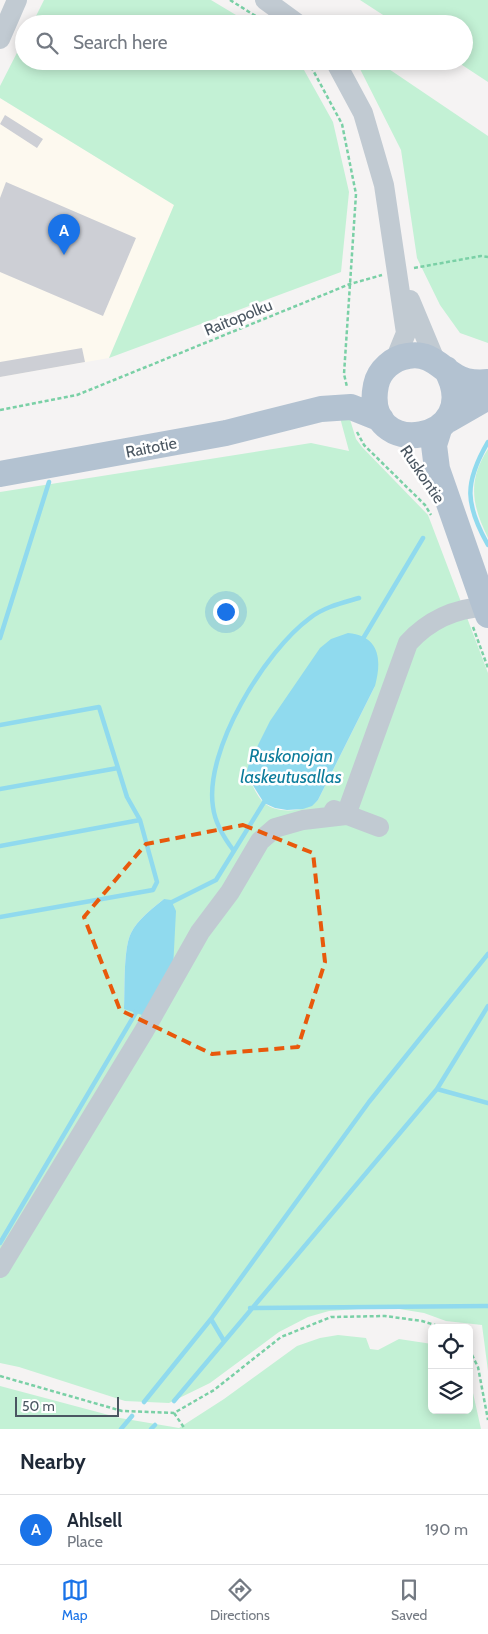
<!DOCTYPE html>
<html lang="en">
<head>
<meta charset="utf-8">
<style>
	:root { --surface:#fff; --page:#f2f2f3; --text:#1f2937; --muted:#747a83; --line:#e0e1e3; --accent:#1a73e8 }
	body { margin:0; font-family:Cabin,sans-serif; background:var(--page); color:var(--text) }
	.controls { position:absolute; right:15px; bottom:15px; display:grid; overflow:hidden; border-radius:8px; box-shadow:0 2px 12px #0003 }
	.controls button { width:45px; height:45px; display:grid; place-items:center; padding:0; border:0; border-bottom:1px solid var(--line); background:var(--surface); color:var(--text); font:25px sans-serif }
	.scale { position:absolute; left:15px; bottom:12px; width:104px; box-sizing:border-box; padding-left:5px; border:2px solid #4a5661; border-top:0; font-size:14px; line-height:18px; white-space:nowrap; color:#4a5661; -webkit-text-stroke:4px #fff; paint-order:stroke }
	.you { position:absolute; left:225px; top:611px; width:18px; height:18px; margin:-12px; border:4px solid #fff; border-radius:50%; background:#1a73e8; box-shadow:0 0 0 8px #1a73e833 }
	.badge { display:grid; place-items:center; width:32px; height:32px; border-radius:50%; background:var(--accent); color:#fff; font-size:16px; font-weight:700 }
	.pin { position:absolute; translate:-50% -41px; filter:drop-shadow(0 1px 2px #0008) }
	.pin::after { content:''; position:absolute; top:26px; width:18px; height:15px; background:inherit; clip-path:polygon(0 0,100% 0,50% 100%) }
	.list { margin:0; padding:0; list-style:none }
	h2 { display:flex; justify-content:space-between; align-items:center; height:65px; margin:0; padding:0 20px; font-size:21px }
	h2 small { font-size:16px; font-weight:400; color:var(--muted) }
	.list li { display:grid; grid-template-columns:32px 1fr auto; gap:15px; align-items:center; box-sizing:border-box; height:70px; padding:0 20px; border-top:1px solid var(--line) }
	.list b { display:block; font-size:19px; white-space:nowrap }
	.list p { margin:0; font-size:16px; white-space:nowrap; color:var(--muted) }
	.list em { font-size:16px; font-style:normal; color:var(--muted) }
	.icon { flex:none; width:28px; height:28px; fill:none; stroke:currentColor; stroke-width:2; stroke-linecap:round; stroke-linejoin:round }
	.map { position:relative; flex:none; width:488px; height:1429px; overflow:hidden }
	.search { position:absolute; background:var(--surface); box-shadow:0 2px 12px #0003; left:15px; right:15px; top:15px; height:55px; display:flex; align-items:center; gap:12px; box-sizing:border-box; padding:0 18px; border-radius:28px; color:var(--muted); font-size:19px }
	.sheet { height:135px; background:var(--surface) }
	nav { display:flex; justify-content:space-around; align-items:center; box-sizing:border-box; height:70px; border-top:1px solid var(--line); background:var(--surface); font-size:14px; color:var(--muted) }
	nav a { display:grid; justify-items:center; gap:2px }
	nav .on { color:var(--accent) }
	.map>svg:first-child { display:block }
	.commercial { fill:#fdf9ef }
	.green { fill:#c3f1d5; fill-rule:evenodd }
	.water { fill:#90daee }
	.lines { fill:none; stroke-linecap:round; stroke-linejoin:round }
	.stream { stroke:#90daee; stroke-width:4.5 }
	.building { fill:#cdcfd5 }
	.path { stroke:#7ad0a6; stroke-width:2.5; stroke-dasharray:4 2.5; stroke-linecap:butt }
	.minor { stroke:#c1cad2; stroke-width:20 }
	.major { stroke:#b3c2d1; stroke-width:26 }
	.marked { fill:none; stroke:#e8590c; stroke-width:4; stroke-dasharray:10 6; stroke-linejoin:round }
	.labels { text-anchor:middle; stroke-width:5; stroke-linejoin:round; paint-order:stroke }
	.street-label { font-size:16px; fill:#4a5661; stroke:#fff }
	.water-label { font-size:18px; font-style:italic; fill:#0c7c9b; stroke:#fff }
</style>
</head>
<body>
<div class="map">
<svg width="488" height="1429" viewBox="0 0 488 1429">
	<rect width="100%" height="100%" fill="#f5f3f3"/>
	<path class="commercial" d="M0,98l175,107 -66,153 -109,19z"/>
	<path class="green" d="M44,0h167l40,24h-219z
		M360,0h128v82l-32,-21h8v-37h-67z
		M24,39v22h275l34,61 16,70 -8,80 -232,86 65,-153 -174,-107v-12z
		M356,61h21l111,75v207l-28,-10 -20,-28 -23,-47 -16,-108z
		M348,413l8,26 6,8 66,68 60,158v698l-6,-46 -36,-4 -22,-8 -37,-6 -58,4 -21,6 -29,15 -69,51 -41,20 -44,-2 -106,-34 -19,-4v-871l311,-49 38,8 -10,-37zM375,686l-57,114c-12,12 -41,15 -55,2 -6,-6 -10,-16 -14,-23zM164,899l-40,109c1,-18 -1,-59 7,-75 6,-13 22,-25 33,-34z
		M488,449v89c-16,-33 -21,-57 0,-89z
		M338,1335l28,3 4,11 8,1 21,-11 33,5v66h37v-35l12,54h-481v-43l120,32 59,10 45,-29 73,-53 23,-8z"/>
	<path class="water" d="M348,633c32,3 34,27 27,53l-57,114 -6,6 -9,3 -16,1 -12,-2 -11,-5 -15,-24 -2,-8 2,-8 21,-42 50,-73 11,-9z
		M164,899l7,1 5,11 -3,58 -25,48 -24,-8c1,-19 -1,-60 7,-76 6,-13 22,-25 33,-34z"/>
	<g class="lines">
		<path class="stream" d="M488,442c-24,41 -23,62 0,103
			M0,638l49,-156
			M361,642l62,-104
			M0,725l99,-18 28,90 13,23 17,62 -4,8 -153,27
			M0,789l118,-21
			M0,846l140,-26
			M234,851c-10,-13 -19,-28 -21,-44 -9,-57 52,-156 97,-189 14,-11 32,-15 49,-20
			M168,904l48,-24 50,-81
			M437,1089l51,14
			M0,1243l138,-234
			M250,1308l238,-2
			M211,1319l13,22
			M174,1401l263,-312 51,-83
			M144,1402l67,-83 158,-217 119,-148
			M121,1429l11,-13
			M151,1429l4,-4"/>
	</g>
	<path class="building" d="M5,115l38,24 -6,9 -37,-24z
		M6,182l130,56 -33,78 -103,-44v-74z
		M82,348l3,14 -85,15v-15z"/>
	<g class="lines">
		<path class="path" d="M230,0l32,20
			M308,61l34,63 14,70 -12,180 3,13
			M414,268l67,-12 7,1
			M0,410l77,-15 273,-111 32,-9
			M357,432l7,13 61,60 6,10
			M473,627l15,41
			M469,1349l9,18 10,53
			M0,1376l122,35 52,2 40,-23 67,-53 50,-20 54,-1 37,5 23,7
			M174,1413l11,16"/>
		<path class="minor" d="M265,0l33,24
			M0,39l17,-39
			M335,61l28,52 21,72 22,148 -11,27
			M410,300l25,60
			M334,810l45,17
			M0,1268l144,-237 56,-99 30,-40 30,-51 15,-13 28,-8 43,-5 62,-172c20,-22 47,-35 77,-36"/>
		<path class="major" d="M446,369c42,75 -86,94 -70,16 3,-15 17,-27 32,-29 21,-4 31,10 47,20 9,6 22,7 33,6
			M448,420l40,-23
			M439,429l-5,16 3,24 51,146
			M0,474l226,-41 95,-24 30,-2 30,12"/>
	</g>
	<path class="marked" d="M243,825l70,28 12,109 -27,85 -86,7 -92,-44 -36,-93 62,-73z"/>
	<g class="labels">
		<g class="street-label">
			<text transform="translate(238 317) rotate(-22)" y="6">Raitopolku</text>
			<text transform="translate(151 447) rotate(-11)" y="6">Raitotie</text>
			<text transform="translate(423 474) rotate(56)" y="6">Ruskontie</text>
		</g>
		<g class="water-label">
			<text x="291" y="762">Ruskonojan<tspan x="291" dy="21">laskeutusallas</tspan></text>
		</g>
	</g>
</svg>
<div class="controls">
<button><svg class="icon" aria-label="locate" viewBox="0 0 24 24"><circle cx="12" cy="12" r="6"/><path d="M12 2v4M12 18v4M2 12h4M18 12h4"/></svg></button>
<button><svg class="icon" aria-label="layers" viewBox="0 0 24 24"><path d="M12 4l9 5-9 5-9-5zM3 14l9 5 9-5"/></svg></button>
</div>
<div class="scale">50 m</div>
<div class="you"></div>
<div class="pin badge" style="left:64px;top:255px">A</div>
<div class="search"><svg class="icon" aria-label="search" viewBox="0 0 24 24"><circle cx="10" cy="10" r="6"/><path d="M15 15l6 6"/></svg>Search here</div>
</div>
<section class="sheet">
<h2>Nearby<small></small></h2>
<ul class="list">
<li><span class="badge">A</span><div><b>Ahlsell</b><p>Place</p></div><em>190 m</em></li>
</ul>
</section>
<nav>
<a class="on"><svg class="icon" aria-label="map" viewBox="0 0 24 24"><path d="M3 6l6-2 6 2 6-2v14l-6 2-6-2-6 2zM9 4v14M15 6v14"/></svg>Map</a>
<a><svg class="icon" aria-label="directions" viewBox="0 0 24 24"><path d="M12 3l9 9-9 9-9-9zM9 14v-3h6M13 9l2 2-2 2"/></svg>Directions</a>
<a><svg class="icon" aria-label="saved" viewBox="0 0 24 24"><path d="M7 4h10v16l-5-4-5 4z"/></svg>Saved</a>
</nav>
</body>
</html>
